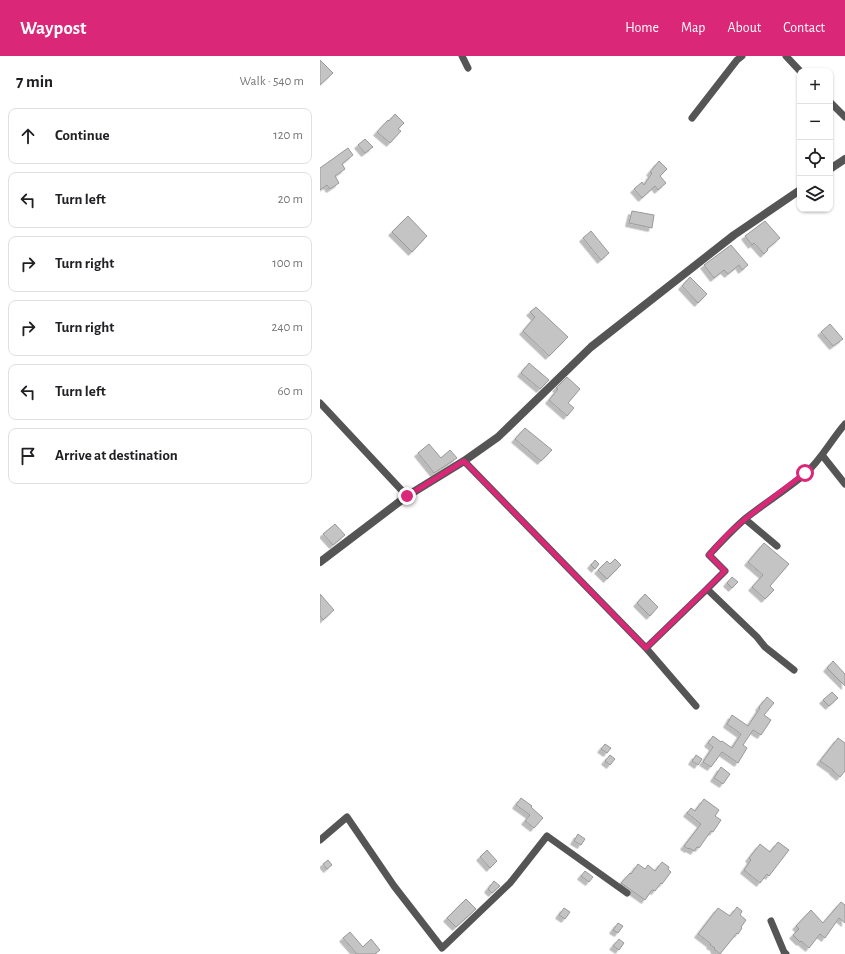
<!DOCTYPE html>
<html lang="en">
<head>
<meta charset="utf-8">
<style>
	:root { --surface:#fff; --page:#f2f2f2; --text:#202124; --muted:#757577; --line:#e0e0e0; --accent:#db2777 }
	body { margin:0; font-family:"Alegreya Sans",sans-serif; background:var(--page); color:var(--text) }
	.controls { position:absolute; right:12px; top:12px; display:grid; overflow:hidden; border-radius:8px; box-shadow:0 1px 3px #0004 }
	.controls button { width:36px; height:36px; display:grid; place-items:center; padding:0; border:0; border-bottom:1px solid var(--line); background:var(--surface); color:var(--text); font:20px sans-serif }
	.stop { position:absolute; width:12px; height:12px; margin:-9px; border:3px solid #db2777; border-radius:50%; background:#fff }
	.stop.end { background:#db2777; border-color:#fff; box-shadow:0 1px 4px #0008 }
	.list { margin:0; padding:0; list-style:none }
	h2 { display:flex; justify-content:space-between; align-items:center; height:52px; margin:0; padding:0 16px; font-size:17px }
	h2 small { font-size:13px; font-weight:400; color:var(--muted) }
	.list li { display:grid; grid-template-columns:26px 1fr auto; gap:12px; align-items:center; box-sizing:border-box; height:56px; margin:0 8px 8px; padding:0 8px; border:1px solid var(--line); border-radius:8px }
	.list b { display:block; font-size:15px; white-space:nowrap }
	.list em { font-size:13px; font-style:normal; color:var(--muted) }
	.icon { flex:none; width:22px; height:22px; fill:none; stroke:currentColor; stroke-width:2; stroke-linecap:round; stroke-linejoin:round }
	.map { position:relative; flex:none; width:525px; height:898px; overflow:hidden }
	header { display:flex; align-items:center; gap:24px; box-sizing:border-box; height:56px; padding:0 20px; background:var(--accent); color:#fff }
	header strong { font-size:19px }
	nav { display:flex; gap:22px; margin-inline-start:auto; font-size:14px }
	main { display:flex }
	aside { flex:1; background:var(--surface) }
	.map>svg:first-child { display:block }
	.building { fill:#c4c4c4; stroke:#999; filter:url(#shadow) }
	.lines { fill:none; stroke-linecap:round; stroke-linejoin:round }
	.minor { stroke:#555; stroke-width:7 }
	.tertiary { stroke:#555; stroke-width:8 }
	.route { stroke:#db2777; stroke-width:5 }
</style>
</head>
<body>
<header>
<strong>Waypost</strong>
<nav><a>Home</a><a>Map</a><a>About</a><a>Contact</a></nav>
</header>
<main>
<aside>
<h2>7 min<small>Walk · 540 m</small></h2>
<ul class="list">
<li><svg class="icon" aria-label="ahead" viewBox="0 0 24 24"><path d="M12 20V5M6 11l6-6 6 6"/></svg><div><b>Continue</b></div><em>120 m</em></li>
<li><svg class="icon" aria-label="left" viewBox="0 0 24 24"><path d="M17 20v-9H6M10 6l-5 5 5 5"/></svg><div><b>Turn left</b></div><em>20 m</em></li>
<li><svg class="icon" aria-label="right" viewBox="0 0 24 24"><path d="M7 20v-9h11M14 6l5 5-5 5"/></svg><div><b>Turn right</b></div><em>100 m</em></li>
<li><svg class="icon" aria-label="right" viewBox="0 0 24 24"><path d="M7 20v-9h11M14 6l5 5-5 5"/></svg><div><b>Turn right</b></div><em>240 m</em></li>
<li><svg class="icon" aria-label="left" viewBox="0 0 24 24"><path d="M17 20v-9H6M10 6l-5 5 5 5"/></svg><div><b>Turn left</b></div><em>60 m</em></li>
<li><svg class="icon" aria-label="arrive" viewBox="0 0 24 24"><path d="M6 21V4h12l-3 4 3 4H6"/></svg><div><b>Arrive at destination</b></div></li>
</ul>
</aside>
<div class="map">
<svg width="525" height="898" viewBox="0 0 525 898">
	<defs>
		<filter id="shadow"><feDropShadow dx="-3.5" dy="3.5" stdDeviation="0" flood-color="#0004"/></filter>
	</defs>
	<rect width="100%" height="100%" fill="#fff"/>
	<path class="building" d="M0,4l13,13 -13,12z
		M75,58l9,9 -6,6 3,2 -11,12 -13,-11 11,-12 1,1z
		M45,83l8,8 -8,6 -7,-8z
		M28,92l5,7 -11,9 3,5 -10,7 4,7 -9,6 -3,-4 -7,5v-22z
		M339,105l8,8 -7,7 6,7 -8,7 -3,-4 -13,12 -8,-9 8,-7 2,3 8,-12 -2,-1z
		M312,155l22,4 -2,13 -23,-5z
		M88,160l19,20 -15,16 -20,-20z
		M445,165l15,17 -13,11 1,1 -4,4 -10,-11 -2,2 -7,-9z
		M271,175l18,22 -8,7 -18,-22z
		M411,189l17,20 -6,5 -3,-5 -11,9 -4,-4 -10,8 -10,-13z
		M370,221l17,17 -9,9 -16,-17z
		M216,251l32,30 -19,19 -26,-25 12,-14 -5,-5z
		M510,268l13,15 -10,7 -12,-14z
		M209,307l20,17 -9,9 -19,-16z
		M247,321l13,12 -12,14 6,5 -7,8 -18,-16 9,-11 -2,-1z
		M205,372l27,22 -11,11 -26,-22z
		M109,388l12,14 9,-8 7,8 -6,4 -17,11 -16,-20z
		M15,468l10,11 -12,10 -10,-11z
		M444,487l25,21 -19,22 4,4 -9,9 -13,-12 11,-12 -15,-13z
		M295,503l6,6 -14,14 -9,-9 9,-9 3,3z
		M275,504l4,4 -4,5 -4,-4z
		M412,521l6,5 -6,6 -5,-5z
		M0,538l14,16 -11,10 -3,-4z
		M325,538l13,13 -8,9 -13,-13z
		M513,605l12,13v12l-18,-18z
		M512,636l6,6 -9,8 -6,-6z
		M447,641l7,6 -10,12 7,5 -10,15 -8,-5 -10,15 4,3 -9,15 -16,-11 -11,15 -8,-5 10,-15 -5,-4 5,-7 8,6 1,-1 10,7 9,-14 -14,-10 5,-9 16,11 12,-18 -1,-1z
		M518,682l7,5v28l-5,6 -7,-6v-1l-13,-9z
		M285,688l6,4 -4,5 -6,-4z
		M290,699l5,4 -5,6 -5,-4z
		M376,699l6,4 -4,6 -6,-4z
		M401,711l9,7 -7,10 -9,-6z
		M201,742l11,8 -1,1 12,11 -9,10 -9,-7 5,-6 -14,-10z
		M384,743l15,11 -4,6 6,4 -8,12 -2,-1 -12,17 -2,-1 -3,4 -5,-3 -1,1 -4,-3 17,-22 -14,-11 4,-5 4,3z
		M258,778l7,5 -4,6 -7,-4z
		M458,786l11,8 -20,26 -2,-2 -7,9 -16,-13 7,-10 -2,-2 11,-14 10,8z
		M167,794l10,11 -7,7 -10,-11z
		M8,804l4,5 -5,4 -4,-5z
		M342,806l7,5 -1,2 3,3 -9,12 -1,-1 -6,8 -3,-1 -7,10 -24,-17 9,-10 1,1 7,-10 7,5 3,-4 7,6z
		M265,815l8,6 -4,5 -8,-6z
		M174,825l6,5 -8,7 -4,-4z
		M146,843l10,10 -20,18 -9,-9z
		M521,846l4,3v18l-6,-5 -14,20 -5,-4 -11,14 -8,-7 -1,1 -7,-7 6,-6 -3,-3 15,-16 12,13z
		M417,851l5,4 -2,4 6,5 -5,7 1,1 -4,6 -1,-1 -17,21 -6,-5 1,-1 -5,-3 1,-1 -13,-10 20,-26 12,8z
		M244,852l6,4 -5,7 -6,-4z
		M298,867l5,3 -5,7 -5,-3z
		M30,876l13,15 8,-8 9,11 -5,4h-18l-14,-16z
		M299,883l5,4 -5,7 -6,-4z"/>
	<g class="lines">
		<path class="minor" d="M142,0l6,12
			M466,0l14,15
			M510,46l15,15
			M372,62l45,-58 5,-4
			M0,347l87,93
			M502,399l23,29
			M144,405l182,187
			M425,463l32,27
			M474,614l-29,-23 -8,-10 -50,-48 18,-18 -16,-16c12,-13 24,-26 37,-37 19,-15 40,-28 59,-44 16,-14 26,-34 40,-50
			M376,650l-50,-58 61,-59
			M0,784l27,-23 47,69 48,62 68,-65 37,-47 80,57
			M451,865l13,31 2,2"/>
		<path class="tertiary" d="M510,113l15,-10
			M0,506l87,-66 57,-35 34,-24 93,-90 143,-112 66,-45"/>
	</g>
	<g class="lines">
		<path class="route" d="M87,440l57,-35 182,187 79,-77 -16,-16 19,-21 17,-15 60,-46"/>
	</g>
</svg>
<div class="controls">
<button>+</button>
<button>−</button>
<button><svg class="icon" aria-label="locate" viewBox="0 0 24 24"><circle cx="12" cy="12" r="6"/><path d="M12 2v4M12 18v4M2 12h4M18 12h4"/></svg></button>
<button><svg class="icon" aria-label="layers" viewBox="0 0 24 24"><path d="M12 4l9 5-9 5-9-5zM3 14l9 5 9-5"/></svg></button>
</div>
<div class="stop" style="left:485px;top:417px"></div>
<div class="stop end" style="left:87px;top:440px"></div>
</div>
</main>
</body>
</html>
